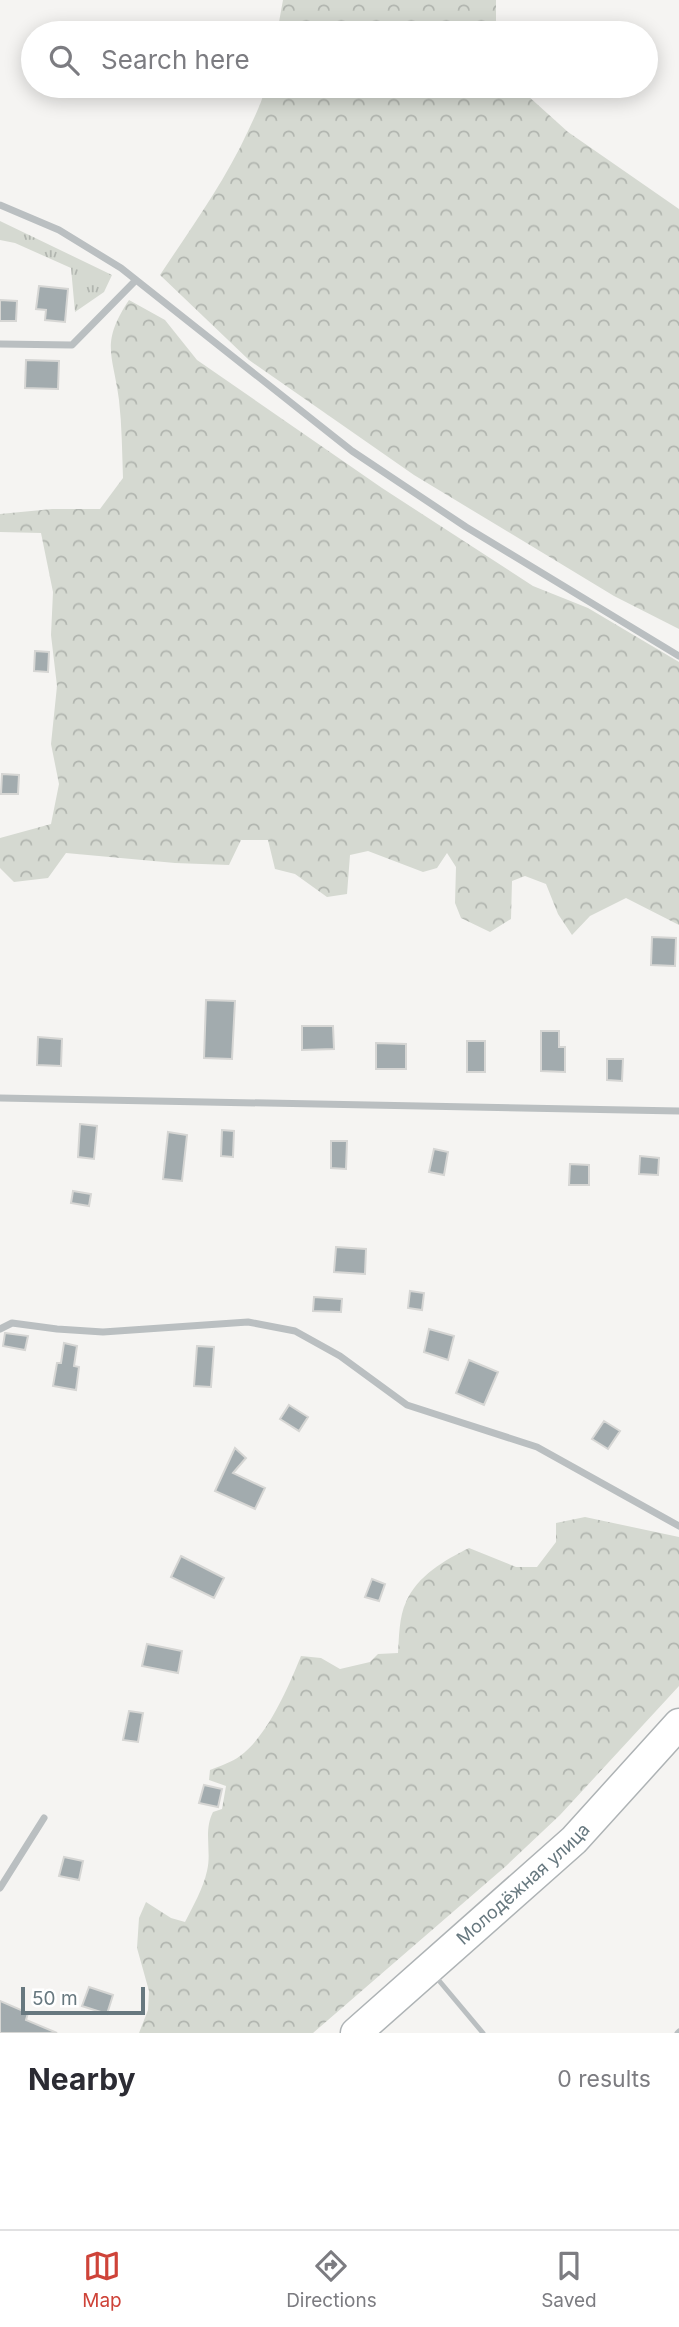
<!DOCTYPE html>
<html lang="en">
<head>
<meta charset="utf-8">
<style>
	:root { --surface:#fff; --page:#f2f2f3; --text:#2b2b33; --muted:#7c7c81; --line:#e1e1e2; --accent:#ce4339 }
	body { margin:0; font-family:Inter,sans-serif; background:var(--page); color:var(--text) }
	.scale { position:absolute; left:21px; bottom:18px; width:124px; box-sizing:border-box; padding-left:7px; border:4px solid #67787f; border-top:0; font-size:19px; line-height:24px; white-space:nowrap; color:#67787f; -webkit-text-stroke:5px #fff; paint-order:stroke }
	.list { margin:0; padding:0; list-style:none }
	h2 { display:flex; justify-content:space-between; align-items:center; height:91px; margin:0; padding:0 28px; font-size:30px }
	h2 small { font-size:23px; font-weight:400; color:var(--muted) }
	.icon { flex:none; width:38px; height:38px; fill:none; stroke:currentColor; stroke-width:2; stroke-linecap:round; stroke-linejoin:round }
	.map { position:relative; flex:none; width:679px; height:2033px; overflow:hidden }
	.search { position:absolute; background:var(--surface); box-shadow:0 4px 18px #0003; left:21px; right:21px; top:21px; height:77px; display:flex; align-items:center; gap:18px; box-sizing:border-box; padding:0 24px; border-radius:38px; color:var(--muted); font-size:26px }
	.sheet { height:196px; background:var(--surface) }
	nav { display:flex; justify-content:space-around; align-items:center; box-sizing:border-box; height:98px; border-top:2px solid var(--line); background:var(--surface); font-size:19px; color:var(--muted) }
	nav a { display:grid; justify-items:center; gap:4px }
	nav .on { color:var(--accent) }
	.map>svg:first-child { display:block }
	.grass { fill:url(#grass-tufts) }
	.forest { fill:url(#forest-crowns) }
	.building { fill:#a2abae; stroke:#d6d6d4; stroke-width:2 }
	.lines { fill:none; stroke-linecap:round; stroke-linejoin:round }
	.primary-casing { stroke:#aeb3b5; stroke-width:33 }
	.lane { stroke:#babfc1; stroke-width:5 }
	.street { stroke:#babfc1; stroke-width:7 }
	.primary { stroke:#fff; stroke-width:30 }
	.labels { text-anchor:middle; stroke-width:7; stroke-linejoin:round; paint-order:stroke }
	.street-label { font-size:18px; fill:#67787f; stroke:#fff }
</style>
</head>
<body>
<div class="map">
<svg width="679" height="2033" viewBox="0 0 679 2033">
	<defs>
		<pattern id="grass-tufts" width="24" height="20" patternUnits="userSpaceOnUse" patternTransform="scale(1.75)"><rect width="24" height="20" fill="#d5d9d1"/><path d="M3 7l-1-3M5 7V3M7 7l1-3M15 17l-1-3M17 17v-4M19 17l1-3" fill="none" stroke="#b1b5af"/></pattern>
		<pattern id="forest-crowns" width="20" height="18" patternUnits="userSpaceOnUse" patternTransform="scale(1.75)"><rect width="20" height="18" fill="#d5d9d1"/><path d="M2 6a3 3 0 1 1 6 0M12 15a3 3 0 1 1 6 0" fill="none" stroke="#b1b5af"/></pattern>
	</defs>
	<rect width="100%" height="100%" fill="#f5f4f2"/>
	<path class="grass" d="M0,221l112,54 -8,17 -29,20 -4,-44 -56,-25 -15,-3z"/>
	<path class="forest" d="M283,0h213v33h-219z
		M266,86h251l51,46 111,77v420l-65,-33 -200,-121 -165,-115 -89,-85c31,-47 64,-92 88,-144 7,-15 14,-29 18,-45z
		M129,300l36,20 32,40 185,128 151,98 55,22 91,54v263l-53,-27 -36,18 -18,19 -14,-21 -12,-30 -21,-8 -13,5 -1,38 -21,13 -29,-14 -6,-15 1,-36 -9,-14 -10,15 -14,4 -55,-21 -18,4 -3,39 -20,3 -32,-23 -20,-5 -7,-29h-27l-12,25 -54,-2 -109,-10 -18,25 -34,4 -14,-14v-30l51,-14 8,-40 -8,-40 6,-58 -6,-51 2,-43 -12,-59 -41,-1v-18l52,-5h48l23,-31c-1,-26 -1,-52 -4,-78 -6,-46 -19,-56 10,-100z
		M585,1517l94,20v149l-119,129 -54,51 -193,167h-174l9,-23 1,-19 -12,-43 2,-30 7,-16 25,16 14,4c8,-16 18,-33 22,-51 5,-20 -4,-39 6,-59l9,-3 4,-23 -17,-6 1,-10c10,-4 22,-8 30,-14 28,-21 48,-68 61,-100l20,2 19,11 30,-7 8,-8 20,-1c1,-16 1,-36 8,-51 11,-26 39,-42 63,-54l47,19h21l19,-25v-19z"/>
	<path class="building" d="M39,286l29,3 -3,33 -20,-2 1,-10 -10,-1z
		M0,300l17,1 -1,20h-16z
		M26,360l33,1 -1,28 -33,-1z
		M35,651l14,1 -1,20 -14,-1z
		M2,774l17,1 -1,19h-17z
		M652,937l24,1 -1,28 -24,-1z
		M206,1000l29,1 -3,58 -28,-1z
		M302,1026h31l1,23 -32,1z
		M541,1031h18v16h6v25l-24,-1z
		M38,1037l24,2 -1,27 -24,-1z
		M467,1041h18v31h-18z
		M376,1043l30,1v25h-30z
		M607,1059h16l-1,22 -15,-1z
		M80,1124l17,2 -3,33 -16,-2z
		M222,1130l12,1 -1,26 -12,-1z
		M168,1132l19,3 -5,46 -19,-2z
		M331,1141h16l-1,28 -15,-1z
		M434,1149l14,3 -4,23 -15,-3z
		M640,1156l19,2 -1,17 -19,-1z
		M570,1164l19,1v20h-20z
		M73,1191l18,3 -2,12 -18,-3z
		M336,1247l30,2 -1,25 -31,-2z
		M410,1291l14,2 -2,17 -14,-2z
		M314,1297l28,2 -1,13 -28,-1z
		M429,1329l25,7 -6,24 -24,-8z
		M5,1333l23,3 -3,14 -22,-4z
		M64,1343l13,3 -3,20 5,1 -3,23 -23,-4 4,-23h4z
		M197,1346l17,1 -3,40 -17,-1z
		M469,1360l29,12 -14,33 -28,-12z
		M289,1405l19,12 -9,14 -19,-12z
		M604,1421l16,10 -12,18 -16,-10z
		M235,1448l11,10 -13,15 32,15 -10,21 -40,-18z
		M181,1556l43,22 -10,20 -43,-21z
		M372,1579l13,5 -6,17 -14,-4z
		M147,1644l35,7 -4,22 -36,-7z
		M129,1711l14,2 -5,29 -15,-2z
		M204,1785l18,4 -4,18 -19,-4z
		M64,1857l19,4 -4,19 -20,-4z
		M89,1987l24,8 -6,19 -25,-8z
		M0,2001l28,12 -2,7 31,13h-57z"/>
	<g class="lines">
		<g class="primary-casing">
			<g id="primary">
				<path id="s1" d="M356,2033l218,-193 105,-116"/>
			</g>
		</g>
		<path class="lane" d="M436,1977l47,56
			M677,2033l2,-2"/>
		<path class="street" d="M0,205l59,25 62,38 231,183 114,76 213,129
			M0,344l72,1 64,-65
			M0,1098l679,13
			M0,1329l12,-6 45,6 46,3 145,-10 47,9 45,25 67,49 130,42 142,79
			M0,1888l44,-70"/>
		<use href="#primary" class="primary"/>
	</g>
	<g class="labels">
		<g class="street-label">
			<text dy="6" stroke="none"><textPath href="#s1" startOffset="224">Молодёжная улица</textPath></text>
		</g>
	</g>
</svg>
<div class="scale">50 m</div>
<div class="search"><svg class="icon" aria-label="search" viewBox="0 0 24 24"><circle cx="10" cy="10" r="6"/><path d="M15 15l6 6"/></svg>Search here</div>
</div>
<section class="sheet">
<h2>Nearby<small>0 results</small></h2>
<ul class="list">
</ul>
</section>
<nav>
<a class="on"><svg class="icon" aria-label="map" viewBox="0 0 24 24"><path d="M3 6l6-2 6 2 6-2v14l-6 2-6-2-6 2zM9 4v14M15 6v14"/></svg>Map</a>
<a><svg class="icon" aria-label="directions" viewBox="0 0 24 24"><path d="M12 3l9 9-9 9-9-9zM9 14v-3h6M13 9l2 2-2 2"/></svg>Directions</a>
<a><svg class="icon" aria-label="saved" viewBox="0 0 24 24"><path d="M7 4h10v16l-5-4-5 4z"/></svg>Saved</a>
</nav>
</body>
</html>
